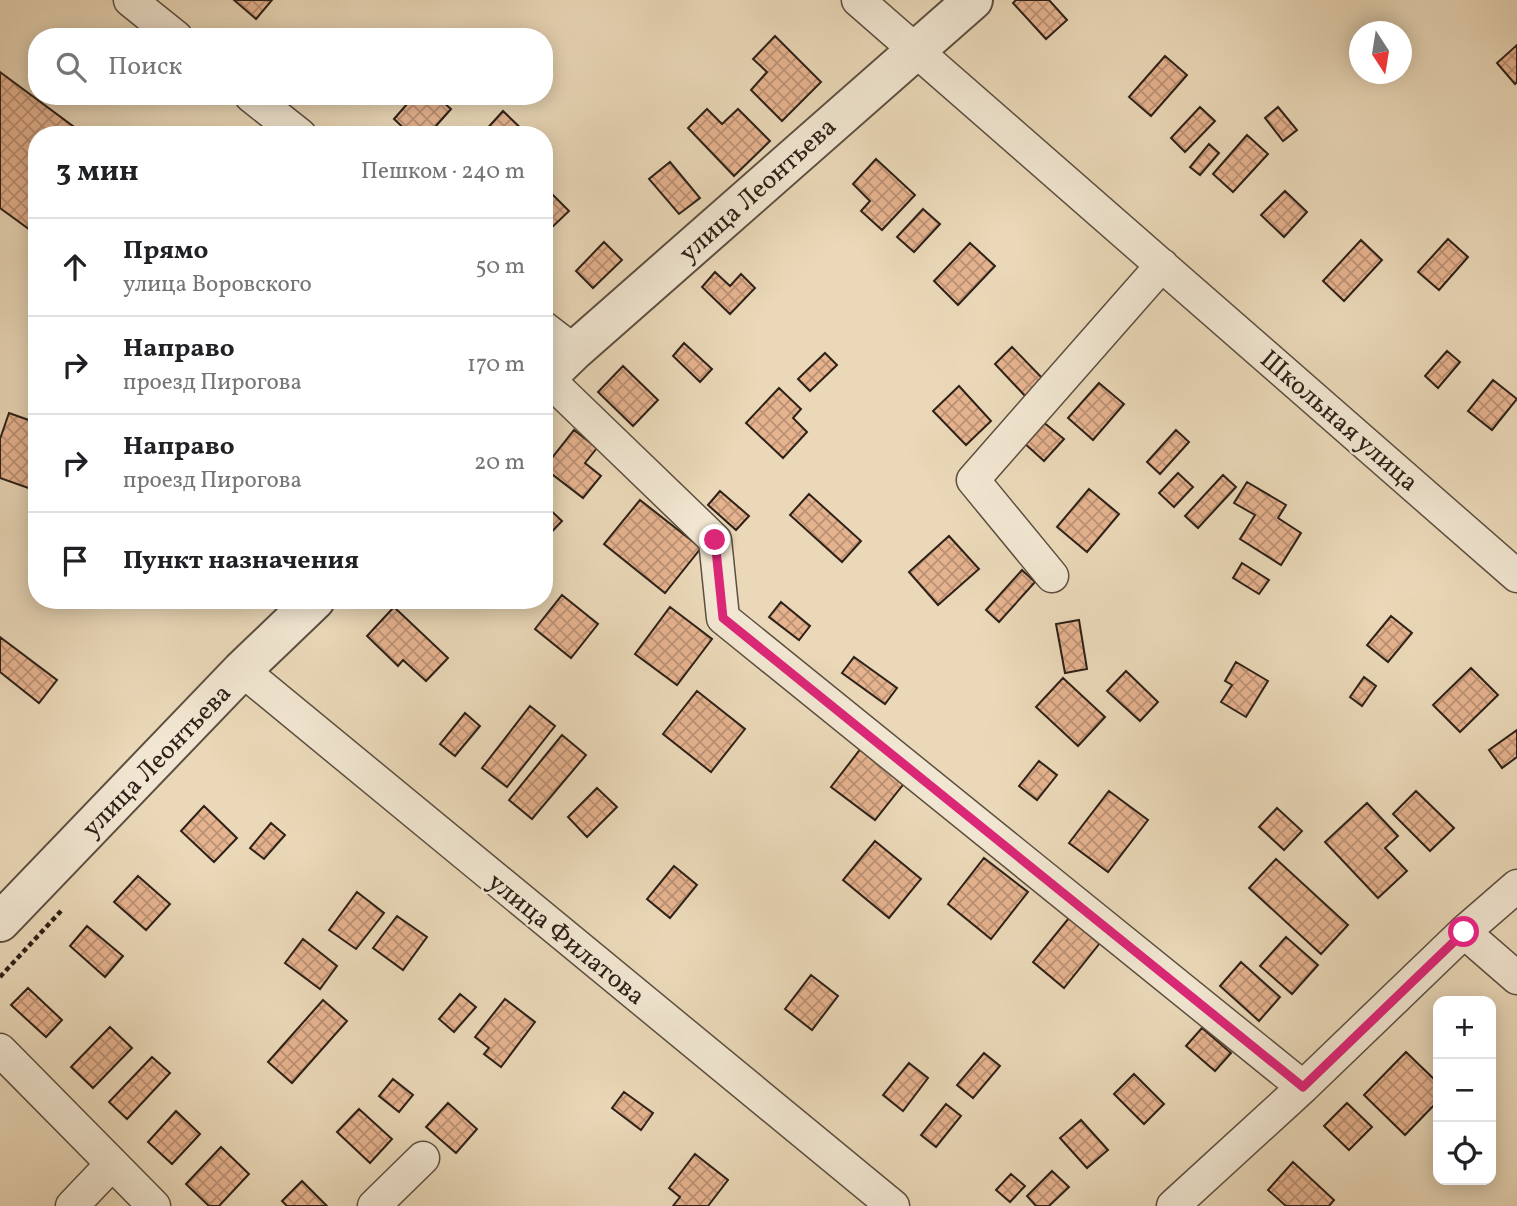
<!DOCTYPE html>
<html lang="ru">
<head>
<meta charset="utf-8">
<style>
	:root { --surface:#fff; --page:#f6f6f6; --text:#202124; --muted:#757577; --line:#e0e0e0 }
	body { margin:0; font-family:Vollkorn,serif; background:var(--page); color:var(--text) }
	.controls { position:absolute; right:21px; bottom:21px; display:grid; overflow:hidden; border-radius:14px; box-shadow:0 4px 18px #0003 }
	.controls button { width:63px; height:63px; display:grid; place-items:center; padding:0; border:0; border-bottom:2px solid var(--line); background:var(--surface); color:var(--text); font:35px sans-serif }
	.compass { position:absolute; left:1349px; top:21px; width:63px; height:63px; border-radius:50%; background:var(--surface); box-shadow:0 4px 18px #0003; rotate:168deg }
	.stop { position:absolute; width:21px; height:21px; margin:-16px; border:5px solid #db2777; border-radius:50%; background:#fff }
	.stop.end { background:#db2777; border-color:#fff; box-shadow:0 2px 7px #0008 }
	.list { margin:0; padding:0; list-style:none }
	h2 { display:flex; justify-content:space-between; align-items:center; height:91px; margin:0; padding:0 28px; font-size:30px }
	h2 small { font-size:23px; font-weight:400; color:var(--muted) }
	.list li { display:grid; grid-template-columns:46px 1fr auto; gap:21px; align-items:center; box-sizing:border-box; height:98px; padding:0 28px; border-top:2px solid var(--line) }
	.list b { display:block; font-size:26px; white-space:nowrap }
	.list p { margin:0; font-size:23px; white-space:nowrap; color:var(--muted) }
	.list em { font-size:23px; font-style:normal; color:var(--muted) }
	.icon { flex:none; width:38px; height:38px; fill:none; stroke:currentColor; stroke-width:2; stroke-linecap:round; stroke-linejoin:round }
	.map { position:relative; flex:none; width:1517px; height:1206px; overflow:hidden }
	.search { position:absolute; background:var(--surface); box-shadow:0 4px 18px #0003; left:28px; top:28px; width:525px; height:77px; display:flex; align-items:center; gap:18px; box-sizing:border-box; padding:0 24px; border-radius:28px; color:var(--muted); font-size:26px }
	.panel { position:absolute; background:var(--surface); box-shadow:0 4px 18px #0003; left:28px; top:126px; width:525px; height:483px; border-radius:28px }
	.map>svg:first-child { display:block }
	.building { fill:url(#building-cross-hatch); stroke:#2d2118; stroke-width:2 }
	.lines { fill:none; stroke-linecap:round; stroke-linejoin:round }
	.minor-casing { stroke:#5c4f40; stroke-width:35 }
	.tertiary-casing { stroke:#5c4f40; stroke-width:42 }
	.path { stroke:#2d2118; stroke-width:4.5; stroke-dasharray:5 3.5; stroke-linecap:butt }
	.minor { stroke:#f1e6d1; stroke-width:32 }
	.tertiary { stroke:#f1e6d1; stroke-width:38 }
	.route { stroke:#db2777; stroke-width:9 }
	.labels { text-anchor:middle; stroke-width:5; stroke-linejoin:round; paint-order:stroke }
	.street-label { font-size:26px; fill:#2d2118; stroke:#f1e6d1 }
</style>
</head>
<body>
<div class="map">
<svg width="1517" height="1206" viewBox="0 0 1517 1206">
	<defs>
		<pattern id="building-cross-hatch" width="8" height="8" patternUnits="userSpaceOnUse" patternTransform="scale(1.75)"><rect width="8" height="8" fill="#e6b38f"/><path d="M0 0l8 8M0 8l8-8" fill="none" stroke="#bb9174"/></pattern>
	</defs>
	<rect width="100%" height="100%" fill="#ead8b8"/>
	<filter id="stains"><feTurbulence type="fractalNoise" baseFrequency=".00286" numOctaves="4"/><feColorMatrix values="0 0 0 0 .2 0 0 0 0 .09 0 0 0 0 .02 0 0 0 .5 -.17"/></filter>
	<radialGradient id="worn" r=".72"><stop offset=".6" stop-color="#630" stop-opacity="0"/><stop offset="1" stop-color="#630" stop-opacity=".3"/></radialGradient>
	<path class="building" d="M234,0h38l-16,19z
		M1016,0h33l18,20 -21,19 -33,-36z
		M775,36l46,46 -39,39 -31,-31 16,-18 -14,-13z
		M1517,45v37l-2,2 -18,-21z
		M1165,56l22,19 -36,41 -22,-19z
		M0,72l85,63h-48v100l-37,-27z
		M414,96h22l15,13 -23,26h-17l-17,-16z
		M1200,107l15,14 -30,31 -14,-14z
		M1278,107l19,23 -14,11 -18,-23z
		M707,109l15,15 16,-15 32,32 -36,35 -46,-48z
		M503,111l25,24h-41l-3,-3z
		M1247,135l21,19 -35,38 -20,-18z
		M1209,144l10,9 -19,22 -10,-8z
		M876,159l39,36 -33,35 -21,-19 9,-10 -17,-17z
		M670,162l30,36 -21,16 -30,-35z
		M544,186l25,25 -25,24z
		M1285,191l22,21 -23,25 -23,-22z
		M923,209l17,15 -26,28 -17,-15z
		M1448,239l20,18 -29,33 -21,-18z
		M1361,240l21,20 -38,41 -21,-20z
		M604,242l18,18 -29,28 -17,-17z
		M970,243l25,23 -37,39 -24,-24z
		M715,272l15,14 11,-12 14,14 -25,26 -28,-27z
		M684,343l28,26 -12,13 -27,-26z
		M1012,347l33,34 -18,17 -32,-34z
		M1447,351l13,11 -22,26 -13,-12z
		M825,353l12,12 -27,26 -12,-12z
		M623,366l35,34 -25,26 -35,-34z
		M1493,380l24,19 -25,31 -24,-19z
		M1099,383l25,21 -31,36 -25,-22z
		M959,386l32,35 -25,24 -33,-34z
		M779,388l22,21 -8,9 14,14 -24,26 -37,-35z
		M9,413l28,10v68l-37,-13v-39z
		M1042,421l22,18 -20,22 -21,-19z
		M574,430l23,18 -12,15 16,13 -18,22 -39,-30z
		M1176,430l13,12 -29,32 -13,-12z
		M1178,473l15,14 -19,20 -15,-14z
		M1223,475l13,12 -38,41 -13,-12z
		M1247,482l39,23 -8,13 23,15 -20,32 -41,-26 15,-24 -21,-12z
		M1089,489l30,25 -32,38 -30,-25z
		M720,491l29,25 -13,14 -28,-25z
		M809,494l52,47 -19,21 -52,-47z
		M640,500l61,48 -36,45 -61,-49z
		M544,504l18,17 -18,19z
		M949,536l30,33 -41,36 -29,-33z
		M1242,563l27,17 -10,14 -26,-16z
		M1022,570l13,12 -36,40 -13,-12z
		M562,595l36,29 -27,34 -36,-29z
		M781,602l29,24 -11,14 -30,-23z
		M394,607l54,51 -22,23 -23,-21 -5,6 -31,-30z
		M670,607l42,32 -35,46 -42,-31z
		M1391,616l21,17 -24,29 -21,-17z
		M1079,620l8,49 -22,4 -9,-49z
		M0,637l57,43 -18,23 -39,-31z
		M854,657l43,31 -12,16 -43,-31z
		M1236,662l32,19 -22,36 -25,-15 11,-17 -7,-4z
		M1471,668l27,27 -38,37 -27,-27z
		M1126,671l32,31 -18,19 -33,-30z
		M1364,677l12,9 -14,20 -12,-9z
		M1063,678l42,39 -27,29 -42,-39z
		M697,691l48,38 -34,43 -48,-38z
		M530,706l25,20 -48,61 -25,-19z
		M465,713l15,13 -25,30 -15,-12z
		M1517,730v27l-15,11 -13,-18z
		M562,735l24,20 -54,64 -23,-19z
		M862,747l44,34 -31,39 -44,-33z
		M1039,761l18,14 -20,25 -18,-14z
		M597,788l20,19 -30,30 -19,-20z
		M1109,791l39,29 -40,52 -39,-29z
		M1416,791l38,37 -24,23 -37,-37z
		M1367,803l31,33 -13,12 22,23 -29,27 -53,-56z
		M204,806l33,32 -23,24 -33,-31z
		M1277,808l25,23 -18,19 -25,-23z
		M271,823l14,12 -21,24 -14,-11z
		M875,841l46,38 -32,39 -46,-38z
		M984,858l44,34 -37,47 -43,-35z
		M1276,859l72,66 -27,29 -72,-66z
		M674,866l23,19 -27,33 -23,-19z
		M138,876l32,28 -24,26 -32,-28z
		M357,892l27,21 -28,36 -27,-19z
		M397,916l30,21 -24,33 -30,-22z
		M1069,918l31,25 -36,45 -31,-26z
		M87,926l36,30 -18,21 -35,-31z
		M1286,937l32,28 -26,29 -32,-28z
		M303,939l34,27 -17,23 -35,-26z
		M1241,962l39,35 -21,24 -39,-35z
		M811,975l27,21 -26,34 -27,-21z
		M28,988l34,32 -16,17 -35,-32z
		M460,994l16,13 -22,25 -15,-13z
		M505,999l30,23 -34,45 -17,-13 5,-6 -14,-11z
		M323,1000l24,21 -55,62 -24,-21z
		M110,1027l22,21 -39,40 -22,-21z
		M1202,1028l29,25 -16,18 -29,-25z
		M1406,1052l32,31v18l-33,34 -41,-40z
		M984,1053l16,13 -27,32 -16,-13z
		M152,1057l18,16 -43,46 -18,-17z
		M909,1063l19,15 -25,33 -20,-16z
		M1134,1074l30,30 -20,20 -30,-30z
		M393,1079l20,16 -14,17 -20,-16z
		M624,1092l29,21 -12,17 -29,-22z
		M448,1103l29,26 -21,24 -30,-26z
		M1347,1103l25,24 -23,23 -25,-24z
		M946,1104l15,12 -25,31 -15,-12z
		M359,1109l33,30 -22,24 -33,-31z
		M176,1111l24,23 -28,30 -24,-22z
		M1081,1120l27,30 -21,18 -27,-30z
		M221,1147l28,27 -30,32h-10l-23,-22z
		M695,1154l33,26 -20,26h-35l7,-9 -11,-9z
		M1293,1162l41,38 -5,6h-43l-18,-16z
		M1052,1171l17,16 -20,19h-13l-9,-10z
		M1011,1174l14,12 -15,16 -14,-12z
		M302,1181l25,25h-40l-5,-5z"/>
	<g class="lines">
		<g class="minor-casing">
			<path id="minor" d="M130,0l46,37
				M858,0l659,576
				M251,96l49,39
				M544,328l30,23
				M547,378l168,162 8,78 580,469
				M1052,576l-79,-96 189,-215
				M242,670l651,536
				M1464,932l53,46
				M0,1050l154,156
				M72,1206l40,-42
				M374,1206l49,-48
				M1173,1206l130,-119 161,-155 53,-46"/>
		</g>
		<g class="tertiary-casing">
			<path id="tertiary" d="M544,380l30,-29 399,-351
				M0,922l242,-252 73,-70"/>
		</g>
		<path class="path" d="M0,977l61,-66"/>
		<use href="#minor" class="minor"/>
		<use href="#tertiary" class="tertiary"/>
	</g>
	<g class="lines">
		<path class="route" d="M715,540l8,78 580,469 161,-155"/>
	</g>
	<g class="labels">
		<g class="street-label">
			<text transform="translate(757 189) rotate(-42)" y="9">улица Леонтьева</text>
			<text transform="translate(1340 420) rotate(41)" y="9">Школьная улица</text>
			<text transform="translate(156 760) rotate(-46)" y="9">улица Леонтьева</text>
			<text transform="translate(567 938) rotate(39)" y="9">улица Филатова</text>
		</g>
	</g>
	<rect width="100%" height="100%" filter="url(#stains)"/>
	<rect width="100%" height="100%" fill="url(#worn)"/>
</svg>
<div class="controls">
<button>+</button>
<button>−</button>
<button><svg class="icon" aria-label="locate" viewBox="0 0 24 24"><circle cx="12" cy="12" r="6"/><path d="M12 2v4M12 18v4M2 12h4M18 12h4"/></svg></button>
</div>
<svg class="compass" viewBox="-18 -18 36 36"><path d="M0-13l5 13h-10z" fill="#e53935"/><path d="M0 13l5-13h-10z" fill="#757577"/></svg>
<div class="stop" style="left:1464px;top:932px"></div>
<div class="stop end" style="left:715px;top:540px"></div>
<div class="search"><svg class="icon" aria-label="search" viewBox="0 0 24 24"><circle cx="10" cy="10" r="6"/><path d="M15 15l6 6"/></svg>Поиск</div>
<section class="panel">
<h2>3 мин<small>Пешком · 240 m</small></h2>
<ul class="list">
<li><svg class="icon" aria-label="ahead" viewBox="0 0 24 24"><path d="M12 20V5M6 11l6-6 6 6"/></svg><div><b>Прямо</b><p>улица Воровского</p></div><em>50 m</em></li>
<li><svg class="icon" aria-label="right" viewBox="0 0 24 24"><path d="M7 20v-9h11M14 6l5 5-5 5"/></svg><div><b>Направо</b><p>проезд Пирогова</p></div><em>170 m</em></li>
<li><svg class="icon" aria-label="right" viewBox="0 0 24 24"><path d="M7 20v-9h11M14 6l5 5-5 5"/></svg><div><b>Направо</b><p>проезд Пирогова</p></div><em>20 m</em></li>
<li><svg class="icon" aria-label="arrive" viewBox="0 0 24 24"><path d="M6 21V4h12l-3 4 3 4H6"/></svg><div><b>Пункт назначения</b></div></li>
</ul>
</section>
</div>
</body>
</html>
